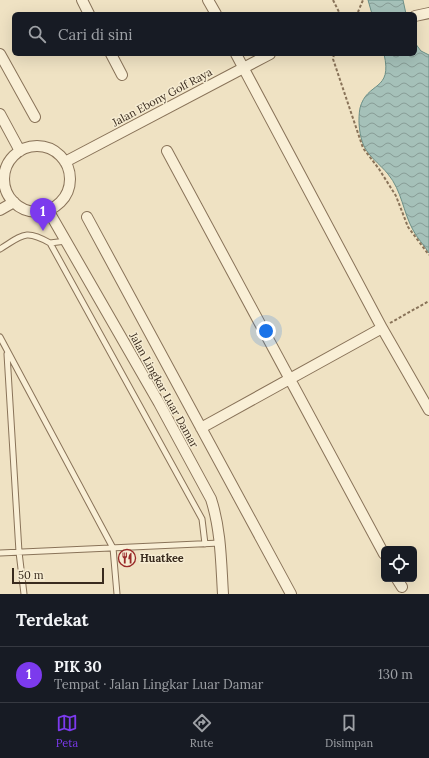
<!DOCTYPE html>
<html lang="id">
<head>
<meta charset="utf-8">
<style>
	:root { --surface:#171b24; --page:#20242c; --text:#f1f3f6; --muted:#9ea1a6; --line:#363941; --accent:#7c3aed }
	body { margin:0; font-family:Lora,serif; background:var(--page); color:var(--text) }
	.controls { position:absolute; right:12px; bottom:12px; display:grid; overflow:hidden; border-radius:6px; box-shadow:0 4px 16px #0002 }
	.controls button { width:36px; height:36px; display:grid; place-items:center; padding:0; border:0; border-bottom:1px solid var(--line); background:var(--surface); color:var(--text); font:20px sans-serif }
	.scale { position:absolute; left:12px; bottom:10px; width:92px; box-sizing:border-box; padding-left:4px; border:2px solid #392b1e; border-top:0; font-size:11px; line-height:14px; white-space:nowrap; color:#392b1e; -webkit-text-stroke:3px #f6ecd2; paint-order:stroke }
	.you { position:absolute; left:266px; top:331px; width:14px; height:14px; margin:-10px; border:3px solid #fff; border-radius:50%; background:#1a73e8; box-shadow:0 0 0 6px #1a73e833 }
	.badge { display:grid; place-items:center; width:26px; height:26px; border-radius:50%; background:var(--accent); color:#fff; font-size:13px; font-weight:700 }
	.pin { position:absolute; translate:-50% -33px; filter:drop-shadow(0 1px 2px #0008) }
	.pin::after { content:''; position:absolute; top:21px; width:14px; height:12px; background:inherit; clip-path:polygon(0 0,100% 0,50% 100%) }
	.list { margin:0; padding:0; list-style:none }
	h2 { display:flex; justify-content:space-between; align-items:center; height:52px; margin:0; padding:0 16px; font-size:17px }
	h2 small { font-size:13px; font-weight:400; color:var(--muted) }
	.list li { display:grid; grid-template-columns:26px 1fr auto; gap:12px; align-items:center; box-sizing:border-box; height:56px; padding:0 16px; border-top:1px solid var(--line) }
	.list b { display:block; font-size:15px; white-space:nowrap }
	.list p { margin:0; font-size:13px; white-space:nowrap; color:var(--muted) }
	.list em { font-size:13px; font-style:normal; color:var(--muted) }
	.icon { flex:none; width:22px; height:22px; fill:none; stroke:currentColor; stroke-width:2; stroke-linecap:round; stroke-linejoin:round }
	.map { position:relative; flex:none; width:429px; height:594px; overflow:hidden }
	.search { position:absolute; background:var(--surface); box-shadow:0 4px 16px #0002; left:12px; right:12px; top:12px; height:44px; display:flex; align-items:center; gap:10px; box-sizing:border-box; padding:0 14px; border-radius:6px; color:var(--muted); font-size:15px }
	.sheet { height:108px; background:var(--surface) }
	nav { display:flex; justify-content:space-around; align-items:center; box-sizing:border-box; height:56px; border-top:1px solid var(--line); background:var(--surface); font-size:11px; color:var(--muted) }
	nav a { display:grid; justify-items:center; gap:2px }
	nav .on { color:var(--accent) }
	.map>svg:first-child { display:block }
	.water { fill:url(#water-waves); stroke:#6c9087 }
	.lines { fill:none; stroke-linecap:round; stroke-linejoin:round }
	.lane-casing { stroke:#897359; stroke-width:7 }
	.street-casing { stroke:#897359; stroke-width:12 }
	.path { stroke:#897359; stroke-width:2; stroke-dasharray:3 2; stroke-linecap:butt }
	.lane { stroke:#f9efd6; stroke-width:5 }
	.street { stroke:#f9efd6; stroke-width:10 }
	.labels { text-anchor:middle; stroke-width:3; stroke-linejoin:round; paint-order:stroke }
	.street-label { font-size:11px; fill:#392b1e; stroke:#f6ecd2 }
	.poi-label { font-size:11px; font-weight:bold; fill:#392b1e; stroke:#f6ecd2; text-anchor:start }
</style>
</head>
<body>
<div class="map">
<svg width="429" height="594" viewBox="0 0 429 594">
	<defs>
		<pattern id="water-waves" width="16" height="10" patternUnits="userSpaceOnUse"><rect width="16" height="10" fill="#a5c1b9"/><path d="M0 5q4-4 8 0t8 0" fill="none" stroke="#879d96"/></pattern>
	</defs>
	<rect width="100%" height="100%" fill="#efe2c3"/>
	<path class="water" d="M368,0h35l3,14h-34z
		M415,43l6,8 8,4v198c-5,-8 -12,-15 -16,-23 -10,-18 -11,-39 -25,-56 -8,-10 -22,-19 -26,-33 -3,-10 -4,-22 -2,-33 7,-27 33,-16 24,-54h31z"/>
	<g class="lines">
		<g class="lane-casing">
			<path id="lane" d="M50,243l16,-2
				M0,249c23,-14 25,-20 50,-6l152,276 3,25
				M0,337l113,211 4,46
				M7,354l12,198 5,42
				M0,553l220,-10"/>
		</g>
		<g class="street-casing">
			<path id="street" d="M82,0l7,14
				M208,0l8,14
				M415,16l14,-3
				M0,54l35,63
				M111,54l11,21
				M236,54l146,274 47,82
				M0,114l20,37
				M4 179a33 33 0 1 1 66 0a33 33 0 1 1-66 0Z
				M167,151l217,403
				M65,162l205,-108
				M0,210l14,-8
				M48,210l111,193 52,96c10,31 10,63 12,95
				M87,217l204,377
				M201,428l181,-100
				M397,579l5,8"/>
		</g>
		<path class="path" d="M333,0l7,14
			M353,14l5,-2 5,-12
			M334,54l-1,5 30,89 16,21 17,27 12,31 21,28
			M390,323l39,-22"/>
		<use href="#lane" class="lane"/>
		<use href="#street" class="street"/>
	</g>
	<defs>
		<g id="restaurant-ring" transform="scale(0.9)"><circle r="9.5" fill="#f6ecd2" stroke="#992a28" stroke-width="1.5"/><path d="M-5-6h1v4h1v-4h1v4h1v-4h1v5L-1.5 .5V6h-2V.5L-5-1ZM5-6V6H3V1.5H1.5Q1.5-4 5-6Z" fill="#992a28"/></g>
	</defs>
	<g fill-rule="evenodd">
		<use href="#restaurant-ring" x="127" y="558"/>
	</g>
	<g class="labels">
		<g class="street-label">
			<text transform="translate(162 97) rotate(-28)" y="4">Jalan Ebony Golf Raya</text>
			<text transform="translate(164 390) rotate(61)" y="4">Jalan Lingkar Luar Damar</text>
		</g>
		<g class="poi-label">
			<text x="140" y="562">Huatkee</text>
		</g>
	</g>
</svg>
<div class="controls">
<button><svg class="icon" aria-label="locate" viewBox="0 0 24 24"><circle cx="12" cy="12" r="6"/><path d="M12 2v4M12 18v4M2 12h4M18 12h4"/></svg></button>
</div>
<div class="scale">50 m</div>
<div class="you"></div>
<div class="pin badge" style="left:43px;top:231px">1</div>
<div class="search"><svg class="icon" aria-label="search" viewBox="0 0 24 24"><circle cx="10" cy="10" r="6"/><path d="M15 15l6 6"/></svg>Cari di sini</div>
</div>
<section class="sheet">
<h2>Terdekat<small></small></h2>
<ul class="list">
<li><span class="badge">1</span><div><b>PIK 30</b><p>Tempat · Jalan Lingkar Luar Damar</p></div><em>130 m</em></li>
</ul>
</section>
<nav>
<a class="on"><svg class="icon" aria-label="map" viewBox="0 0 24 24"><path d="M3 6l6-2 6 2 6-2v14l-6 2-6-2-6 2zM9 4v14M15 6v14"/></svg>Peta</a>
<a><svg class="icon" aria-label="directions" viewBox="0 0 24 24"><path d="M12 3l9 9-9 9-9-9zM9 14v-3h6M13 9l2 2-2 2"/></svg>Rute</a>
<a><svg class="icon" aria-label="saved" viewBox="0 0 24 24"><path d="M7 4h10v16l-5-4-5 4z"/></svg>Disimpan</a>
</nav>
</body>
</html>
